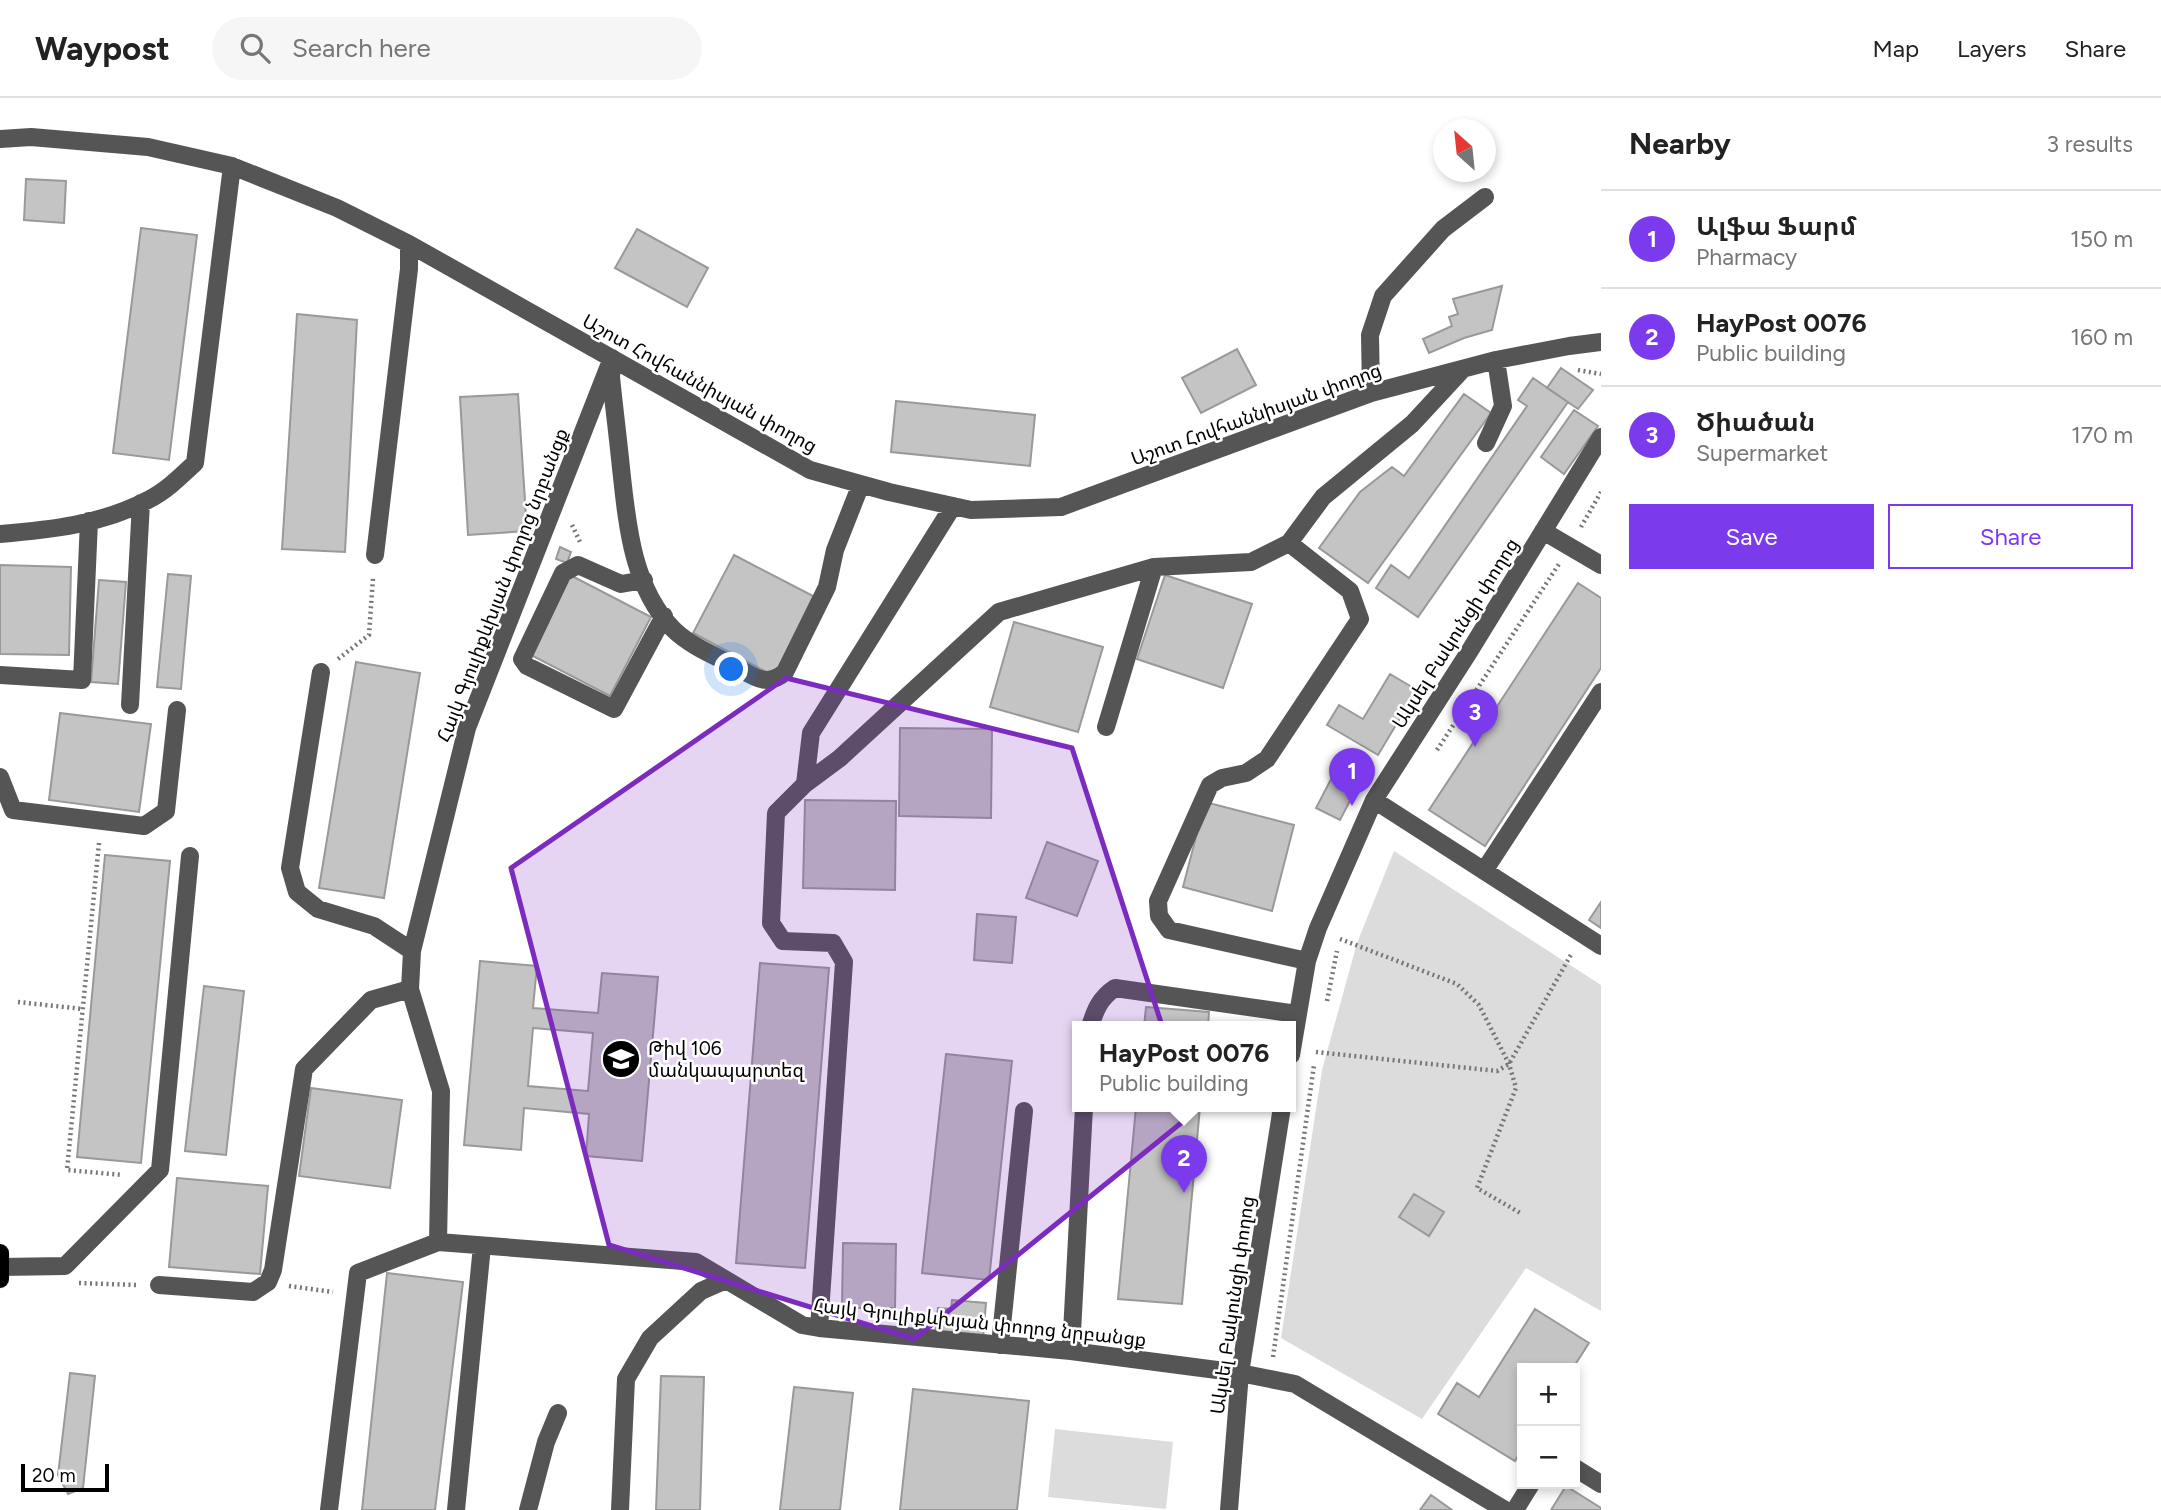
<!DOCTYPE html>
<html lang="en">
<head>
<meta charset="utf-8">
<style>
	:root { --surface:#fff; --page:#f6f6f6; --text:#222; --muted:#767676; --line:#e0e0e0; --accent:#7c3aed }
	body { margin:0; font-family:Figtree,"Noto Sans Armenian",sans-serif; background:var(--page); color:var(--text) }
	.controls { position:absolute; right:21px; bottom:21px; display:grid; overflow:hidden; border-radius:0px; box-shadow:0 4px 10px #0003 }
	.controls button { width:63px; height:63px; display:grid; place-items:center; padding:0; border:0; border-bottom:2px solid var(--line); background:var(--surface); color:var(--text); font:35px sans-serif }
	.compass { position:absolute; left:1433px; top:21px; width:63px; height:63px; border-radius:50%; background:var(--surface); box-shadow:0 4px 10px #0003; rotate:333deg }
	.scale { position:absolute; left:21px; bottom:18px; width:88px; box-sizing:border-box; padding-left:7px; border:4px solid #000; border-top:0; font-size:19px; line-height:24px; white-space:nowrap; color:#000; -webkit-text-stroke:5px #fff; paint-order:stroke }
	.you { position:absolute; left:732px; top:572px; width:24px; height:24px; margin:-18px; border:5px solid #fff; border-radius:50%; background:#1a73e8; box-shadow:0 0 0 10px #1a73e833 }
	.badge { display:grid; place-items:center; width:46px; height:46px; border-radius:50%; background:var(--accent); color:#fff; font-size:23px; font-weight:700 }
	.pin { position:absolute; translate:-50% -58px; filter:drop-shadow(0 2px 4px #0008) }
	.pin::after { content:''; position:absolute; top:37px; width:24px; height:21px; background:inherit; clip-path:polygon(0 0,100% 0,50% 100%) }
	.popup { position:absolute; left:1072px; top:923px; width:224px; height:91px; box-sizing:border-box; display:grid; place-content:center; border-radius:0px; background:var(--surface); filter:drop-shadow(0 2px 5px #0005); font-size:23px; white-space:nowrap; color:var(--muted) }
	.popup b { font-size:26px; color:var(--text) }
	.popup::after { content:''; position:absolute; left:50%; top:100%; margin-left:-14px; border:14px solid transparent; border-top-color:var(--surface) }
	.list { margin:0; padding:0; list-style:none }
	h2 { display:flex; justify-content:space-between; align-items:center; height:91px; margin:0; padding:0 28px; font-size:30px }
	h2 small { font-size:23px; font-weight:400; color:var(--muted) }
	.list li { display:grid; grid-template-columns:46px 1fr auto; gap:21px; align-items:center; box-sizing:border-box; height:98px; padding:0 28px; border-top:2px solid var(--line) }
	.list b { display:block; font-size:26px; white-space:nowrap }
	.list p { margin:0; font-size:23px; white-space:nowrap; color:var(--muted) }
	.list em { font-size:23px; font-style:normal; color:var(--muted) }
	.actions { display:flex; gap:14px; padding:21px 28px }
	.actions a { flex:1; padding:16px 0; border:2px solid var(--accent); border-radius:0px; text-align:center; font-size:24px; color:var(--accent) }
	.actions .main { background:var(--accent); color:#fff }
	.icon { flex:none; width:38px; height:38px; fill:none; stroke:currentColor; stroke-width:2; stroke-linecap:round; stroke-linejoin:round }
	.map { position:relative; flex:none; width:1601px; height:1412px; overflow:hidden }
	header { display:flex; align-items:center; gap:42px; box-sizing:border-box; height:98px; padding:0 35px; background:var(--surface); border-bottom:2px solid var(--line) }
	header strong { font-size:33px }
	nav { display:flex; gap:38px; margin-inline-start:auto; font-size:24px }
	.search { width:490px; height:63px; background:var(--page); display:flex; align-items:center; gap:18px; box-sizing:border-box; padding:0 24px; border-radius:38px; color:var(--muted); font-size:26px }
	main { display:flex }
	aside { flex:1; background:var(--surface) }
	.map>svg:first-child { display:block }
	.green { fill:#dcdcdc }
	.building { fill:#c4c4c4; stroke:#999; stroke-width:2; fill-rule:evenodd }
	.lines { fill:none; stroke-linecap:round; stroke-linejoin:round }
	.major-casing { stroke:#dbdbdb; stroke-width:19 }
	.path { stroke:#777; stroke-width:4.5; stroke-dasharray:2 3.5; stroke-linecap:butt }
	.minor { stroke:#555; stroke-width:18 }
	.major { stroke:#000; stroke-width:18 }
	.marked { fill:#7b2cbf; fill-opacity:0.2; stroke:#7b2cbf; stroke-width:5; stroke-linejoin:round }
	.labels { text-anchor:middle; stroke-width:5; stroke-linejoin:round; paint-order:stroke }
	.street-label { font-size:19px; fill:#000; stroke:#fff }
	.poi-label { font-size:19px; fill:#000; stroke:#fff; text-anchor:start }
</style>
</head>
<body>
<header>
<strong>Waypost</strong>
<div class="search"><svg class="icon" aria-label="search" viewBox="0 0 24 24"><circle cx="10" cy="10" r="6"/><path d="M15 15l6 6"/></svg>Search here</div>
<nav><a>Map</a><a>Layers</a><a>Share</a></nav>
</header>
<main>
<div class="map">
<svg width="1601" height="1412" viewBox="0 0 1601 1412">
	<rect width="100%" height="100%" fill="#fff"/>
	<path class="green" d="M1394,753l207,134v326l-75,-43 -104,151 -141,-81 41,-268 35,-127z
		M1055,1331l118,13 -7,67 -118,-12z"/>
	<path class="building" d="M26,81l40,2 -2,42 -40,-3z
		M141,130l56,7 -28,225 -56,-7z
		M637,131l71,39 -21,39 -72,-39z
		M1502,188l-10,44 -28,8 -35,15 -6,-14 29,-13 -3,-9 9,-3 -5,-15z
		M297,216l60,6 -12,232 -63,-3z
		M1237,251l19,36 -55,28 -19,-35z
		M1561,270l32,22 -15,19 -31,-21z
		M1533,280l35,24 -150,215 -42,-29 15,-23 18,13 118,-172 -9,-6z
		M518,296l9,137 -59,4 -8,-138z
		M1464,296l27,19 -123,170 -49,-35 41,-56 32,-25 12,9z
		M896,303l139,14 -5,51 -139,-14z
		M1574,312l24,16 -34,48 -23,-17z
		M560,449l11,5 -4,11 -11,-4z
		M734,457l81,42 -41,79 -81,-43z
		M0,467l71,2 -2,88 -69,-1z
		M168,476l23,2 -10,113 -24,-2z
		M570,477l81,42 -41,79 -81,-42z
		M1165,477l87,29 -29,84 -86,-29z
		M99,482l27,2 -8,102 -27,-2z
		M1578,485l23,15v70l-116,178 -56,-36z
		M1014,524l89,25 -25,85 -88,-25z
		M356,564l64,11 -36,225 -65,-10z
		M1390,576l27,16 -39,65 -51,-30 12,-20 24,14z
		M60,615l91,11 -12,88 -90,-12z
		M900,630l92,1 -1,89 -92,-2z
		M1341,662l24,12 -25,48 -24,-12z
		M805,702l91,1 -1,89 -92,-2z
		M1205,704l89,23 -22,86 -89,-24z
		M1047,744l51,19 -21,55 -51,-18z
		M105,757l65,6 -29,302 -64,-6z
		M1601,804v26l-12,-8z
		M977,816l39,3 -4,46 -38,-3z
		M480,863l57,5 -4,42 65,5 4,-40 56,4 -16,184 -56,-5 3,-42 -65,-6 -3,42 -57,-5zM533,930l60,5 -5,58 -60,-5z
		M760,865l69,5 -24,300 -69,-5z
		M204,888l40,5 -18,164 -41,-4z
		M1146,909l63,5 -1,15h-64z
		M946,956l66,7 -23,219 -67,-7z
		M311,990l91,12 -12,88 -91,-12z
		M1136,1009h64l-18,197 -64,-5z
		M177,1080l91,8 -8,88 -91,-7z
		M1414,1096l30,18 -15,24 -30,-19z
		M843,1145l53,1 -1,64h-53z
		M387,1175l76,9 -28,228h-73z
		M952,1202l34,3 -3,36 -48,-5 3,-26 13,1z
		M1535,1211l54,34 -16,25h-51v81l-7,12 -77,-47 19,-31 22,14z
		M70,1275l25,3 -12,112 -15,6 -10,-19z
		M661,1278l43,1 -4,133h-44z
		M794,1289l59,6 -13,117h-60z
		M913,1291l116,12 -12,109h-117z
		M1566,1388l35,22v2h-50z
		M1431,1397l21,15h-32z"/>
	<g class="lines">
		<g class="major-casing">
			<path id="major" d="M0,1155v26"/>
		</g>
		<path class="path" d="M1578,272l23,4
			M572,427l8,17
			M1581,429l20,-35
			M338,561l31,-24 4,-57
			M1437,652l122,-186
			M99,745l-32,327 55,5
			M1340,841l117,45 22,21 30,59 7,24 -39,100 45,26
			M1327,903l10,-50
			M18,904l65,7
			M1316,954l181,19 12,-7 63,-111
			M79,1185l58,2
			M289,1188l44,6
			M1273,1259l41,-292"/>
		<path class="minor" d="M0,41l31,-2 117,10 84,19 105,42 72,36 401,226 79,22 82,18 90,-3 310,-114 125,-33 73,-14 32,-4
			M612,267l-1,12c3,30 7,61 10,91 6,55 11,119 52,161 16,16 40,26 60,36 19,10 33,24 52,7l42,-85 8,-37 26,-66
			M1371,295l-1,-58 13,-39 60,-67 42,-32
			M1486,345l17,-37 -7,-46
			M1543,433l58,34
			M0,436c50,-4 103,-10 148,-34 18,-9 32,-23 47,-37l37,-297
			M1289,445l61,48 10,28 -93,140 -21,14 -24,5 -12,7 -52,116 1,15 10,14 138,31
			M375,457l34,-286v-25
			M644,482l-23,4 -43,-19 -15,8 -41,86 5,7 87,43 50,-93
			M321,574l-31,196 7,24 21,17 56,17 38,25
			M0,577l82,5 7,-159
			M130,607l11,-202
			M1106,629l48,-160
			M0,679l13,33 131,16 22,-15 11,-101
			M805,686l6,-51 142,-227
			M1374,702l227,146
			M1484,773l117,-179
			M1090,929c5,-17 10,-29 25,-39l182,26
			M1291,957l16,-94 11,-33 56,-128 95,-148 132,-215
			M438,1144l258,20 106,63 17,3 252,23 169,22 55,11 210,126
			M1,1169l64,-1 95,-96 30,-314
			M159,1187l94,7 15,-10 5,-12 31,-201 67,-69 39,-11
			M819,1230l25,-366 -11,-19 -50,-2 -12,-18 5,-110 29,-29 35,-26 159,-146 155,-45 97,-5 38,-19 34,-46 89,-73 51,-55
			M1000,1247l24,-234
			M1071,1253l13,-244
			M1575,1370l26,16
			M329,1412l29,-237 80,-31 3,-151 -31,-102 2,-38 55,-223 145,-370
			M456,1412l26,-264
			M528,1412l18,-68 12,-29
			M620,1412l6,-131 24,-41 51,-47 25,-11
			M1229,1412l11,-137 42,-266
			M1515,1412l16,-26"/>
		<use href="#major" class="major"/>
	</g>
	<path class="marked" d="M786,580l286,70 119,367 -277,224 -305,-94 -98,-377z"/>
	<defs>
		<g id="school-disc" transform="scale(2.0125)"><circle r="9.5" fill="#000" stroke="#fff"/><path d="M0-5L7-2L0 1L-7-2ZM-4 1L0 2.5L4 1V4Q0 6-4 4Z" fill="#fff"/></g>
	</defs>
	<g fill-rule="evenodd">
		<use href="#school-disc" x="621" y="961"/>
	</g>
	<g class="labels">
		<g class="street-label">
			<text transform="translate(700 285) rotate(29)" y="7">Աշոտ Հովհաննիսյան փողոց</text>
			<text transform="translate(1256 316) rotate(-20)" y="7">Աշոտ Հովհաննիսյան փողոց</text>
			<text transform="translate(502 487) rotate(-69)" y="7">Հայկ Գյուլիքևխյան փողոց նրբանցք</text>
			<text transform="translate(1455 535) rotate(-58)" y="7">Ակսել Բակունցի փողոց</text>
			<text transform="translate(1232 1207) rotate(-82)" y="7">Ակսել Բակունցի փողոց</text>
			<text transform="translate(980 1224) rotate(6)" y="7">Հայկ Գյուլիքևխյան փողոց նրբանցք</text>
		</g>
		<g class="poi-label">
			<text x="648" y="957">Թիվ 106<tspan x="648" dy="22">մանկապարտեզ</tspan></text>
		</g>
	</g>
</svg>
<div class="controls">
<button>+</button>
<button>−</button>
</div>
<svg class="compass" viewBox="-18 -18 36 36"><path d="M0-13l5 13h-10z" fill="#e53935"/><path d="M0 13l5-13h-10z" fill="#767676"/></svg>
<div class="scale">20 m</div>
<div class="you"></div>
<div class="pin badge" style="left:1352px;top:708px">1</div>
<div class="pin badge" style="left:1184px;top:1095px">2</div>
<div class="popup"><b>HayPost 0076</b>Public building</div>
<div class="pin badge" style="left:1475px;top:649px">3</div>
</div>
<aside>
<h2>Nearby<small>3 results</small></h2>
<ul class="list">
<li><span class="badge">1</span><div><b>Ալֆա Ֆարմ</b><p>Pharmacy</p></div><em>150 m</em></li>
<li><span class="badge">2</span><div><b>HayPost 0076</b><p>Public building</p></div><em>160 m</em></li>
<li><span class="badge">3</span><div><b>Ծիածան</b><p>Supermarket</p></div><em>170 m</em></li>
</ul>
<div class="actions"><a class="main">Save</a><a>Share</a></div>
</aside>
</main>
</body>
</html>
